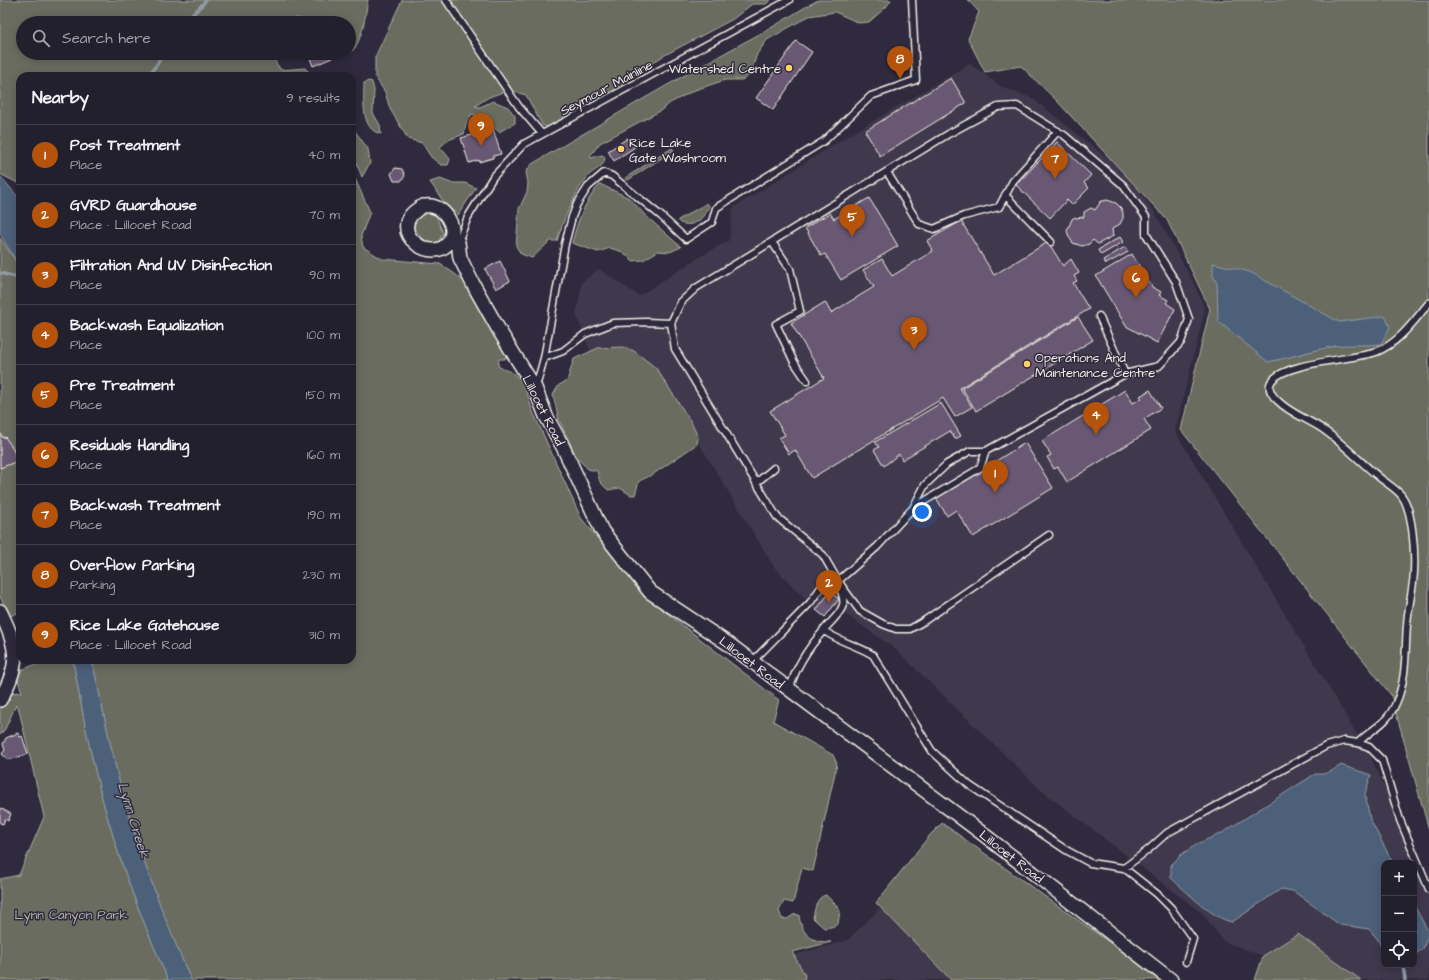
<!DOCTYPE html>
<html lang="en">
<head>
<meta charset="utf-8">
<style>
	:root { --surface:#23202e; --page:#2f2d3a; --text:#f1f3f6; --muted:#a3a3aa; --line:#403e4a; --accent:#b45309 }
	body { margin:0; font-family:"Architects Daughter",sans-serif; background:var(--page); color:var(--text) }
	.controls { position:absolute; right:12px; bottom:12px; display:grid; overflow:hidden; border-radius:8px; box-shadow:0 2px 10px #0003 }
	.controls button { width:36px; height:36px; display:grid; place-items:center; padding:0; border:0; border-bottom:1px solid var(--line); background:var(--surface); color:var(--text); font:20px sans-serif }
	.you { position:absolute; left:922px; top:512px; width:14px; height:14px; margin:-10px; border:3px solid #fff; border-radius:50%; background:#1a73e8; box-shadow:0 0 0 6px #1a73e833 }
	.badge { display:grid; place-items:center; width:26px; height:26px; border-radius:50%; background:var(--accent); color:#fff; font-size:13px; font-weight:700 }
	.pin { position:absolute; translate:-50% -33px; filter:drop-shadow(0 1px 2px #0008) }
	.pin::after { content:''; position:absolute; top:21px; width:14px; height:12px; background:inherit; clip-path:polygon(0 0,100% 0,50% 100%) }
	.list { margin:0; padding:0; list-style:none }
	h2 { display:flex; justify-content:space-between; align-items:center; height:52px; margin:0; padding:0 16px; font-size:17px }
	h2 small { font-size:13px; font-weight:400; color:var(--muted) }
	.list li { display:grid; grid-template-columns:26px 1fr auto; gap:12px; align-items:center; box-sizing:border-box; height:60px; padding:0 16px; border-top:1px solid var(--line) }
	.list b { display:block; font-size:15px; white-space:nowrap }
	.list p { margin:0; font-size:13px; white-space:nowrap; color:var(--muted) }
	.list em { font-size:13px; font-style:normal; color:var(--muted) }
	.icon { flex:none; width:22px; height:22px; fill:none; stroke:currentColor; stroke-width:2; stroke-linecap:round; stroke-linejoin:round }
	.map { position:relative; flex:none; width:1429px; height:980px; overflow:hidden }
	.search { position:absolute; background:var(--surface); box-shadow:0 2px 10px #0003; left:16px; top:16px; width:340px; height:44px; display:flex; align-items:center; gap:10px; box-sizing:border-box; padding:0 14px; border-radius:22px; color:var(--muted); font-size:15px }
	.panel { position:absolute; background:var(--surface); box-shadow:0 2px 10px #0003; left:16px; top:72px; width:340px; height:592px; border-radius:12px }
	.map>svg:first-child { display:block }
	.built { fill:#40384d; fill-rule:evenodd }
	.green { fill:#696c5e; stroke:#aeaea3 }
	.water { fill:#4e6179; stroke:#909ba5 }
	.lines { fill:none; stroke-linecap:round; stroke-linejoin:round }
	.stream { stroke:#909ba5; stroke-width:3.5 }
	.building { fill:#685973; stroke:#f4f1e8 }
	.service-casing { stroke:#f4f1e8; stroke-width:9 }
	.minor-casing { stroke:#f4f1e8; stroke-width:16 }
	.service { stroke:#2f2a3d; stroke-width:6 }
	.minor { stroke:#2f2a3d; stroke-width:13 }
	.poi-dot { fill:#ffd166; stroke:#2f2a3d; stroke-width:1.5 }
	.labels { text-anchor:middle; stroke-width:3; stroke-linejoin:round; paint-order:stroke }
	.poi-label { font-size:13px; fill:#f4f1e8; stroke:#2f2a3d; text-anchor:start }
	.street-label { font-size:13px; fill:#f4f1e8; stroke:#2f2a3d }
	.park-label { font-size:13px; fill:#b5b5aa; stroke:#2f2a3d }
	.water-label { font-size:14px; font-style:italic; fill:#b2b7bc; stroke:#2f2a3d }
</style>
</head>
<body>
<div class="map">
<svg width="1429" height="980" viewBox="0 0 1429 980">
	<rect width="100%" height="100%" fill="#2f2a3d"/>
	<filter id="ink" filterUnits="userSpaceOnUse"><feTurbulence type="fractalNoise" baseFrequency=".025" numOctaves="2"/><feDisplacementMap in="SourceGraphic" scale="8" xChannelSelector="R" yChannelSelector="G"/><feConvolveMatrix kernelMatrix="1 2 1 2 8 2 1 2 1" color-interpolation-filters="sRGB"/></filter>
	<g filter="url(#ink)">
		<path class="built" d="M970,64l32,23 30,11 92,73 30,40 41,74 10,25 -30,121 195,325 59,123v101h-68l-63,-46 -35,22 -40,-15 -20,-27 -161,-123 -148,-143 -60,-42 -9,11 -9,-7 -42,-43 -82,-135 -99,-74 -17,-43 6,-33 17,-13 40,27 54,-35 36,-21 4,-32 108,-68zM1384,863h30v102h-30z
			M880,908l71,72h-147l1,-5 -11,-20 54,-15z"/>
		<path class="green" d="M0,0h368c-3,15 -5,43 -18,53l-1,-3v-27h-23l-30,-5 -7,5h-266v30h246l12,17 24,-2 8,8h-293v108l-20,-10z
			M402,0h369l-5,4h-14l-19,15 -70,37 -32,21 -30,29 -42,21 -8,2 -9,-4 -16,-30 -17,-5 -20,7 -14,9 5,1 13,-6 15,6 7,9v7l-16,9 -18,-16 -9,-2 -6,10 -2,10 -16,6 -8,7 10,12 -2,6h-7l-10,-8 -9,-14 -14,-4 -18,-30 -5,-17 -10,-15v-20z
			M818,0h73l-5,7 -17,15 -10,1 -24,-11 -26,4 -42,24 -10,14 -7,21 -8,5h-17l-30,10 -25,13 -10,8 -60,32 -10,13 1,2 11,-3 3,2c0,10 -10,12 -16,18 -14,16 -26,46 -32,66h-7l-18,17 -11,-4 -5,-8 3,-37 8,-17 1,-9 -2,-11 6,-8c78,-46 156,-92 237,-135 16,-9 32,-20 49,-29z
			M968,0h461v830l-38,-135 -210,-265 29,-121 -43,-89 -110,-119 -36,-35 -36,6 -17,-33 11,-27z
			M369,81l3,1 2,8 -1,23 7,12 1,9c-21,-4 -17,-36 -17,-51z
			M352,123l3,8 13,18 2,14 -8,14 -10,-25z
			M672,148l2,2 -46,30 -3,-2z
			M352,172l18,40 -9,24 2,11 19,12 58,5 15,10 15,13 37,64 -2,8h-6l-1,7 5,3 8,3 12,9 10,31 48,106 69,82 129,100 -6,21 60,34 4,9 -24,107 -11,-3 -9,35 -9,-2 -5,10 3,8h5l8,-5 4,1c2,19 13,28 32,27l-39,10 13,23 -1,5h-613c-27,-61 -51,-124 -69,-189 -12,-43 -20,-87 -30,-131h260z
			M440,179l11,4h14l11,5 -18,27 -13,-11 -15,-22z
			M600,184l29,14 17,18 35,31 -11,5 -12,-1 -15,9 -11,1 -9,-9 -13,-4 -12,4 -26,-9c6,-23 12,-40 28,-59z
			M707,203l2,3c-6,13 -14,22 -29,17l-2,-3z
			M426,210l9,3 8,20 -4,8 -4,3 -9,-2 -12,-14 1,-11z
			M0,238l20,29v345l-10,4 -10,-19z
			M623,347l11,4 22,17 35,54 7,15 -1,7 -45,31 -13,6 -4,14h-4l-11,-7 -12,2 -8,-8 -3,-11 -9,-2 -11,-11 -18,-38 -6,-25 6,-10 8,-4 7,-22 24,-11z
			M47,660h26c10,57 21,114 38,169 15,52 36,101 57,151h-168v-101l19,-4 25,-58 -26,-111 -2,-1 -11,24 -5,6v-25l11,-17 11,-1 -4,-12 3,-10z
			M942,823l220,157h-211l-75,-77 54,-68z
			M826,895l9,9 5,7 -2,13 -7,3 -7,1 -11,-10c2,-9 3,-21 13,-23z
			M1298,934l63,46h-106l8,-24z"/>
		<path class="water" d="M0,176l20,23v68l-20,-33z
			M1213,263l37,9 89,50 46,-6 5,11 -9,17c-15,2 -31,0 -46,2 -23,4 -45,12 -67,16l-50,-41 -1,-37 -4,-8z
			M73,660h19c10,44 18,88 30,131 18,65 42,127 69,189h-23c-21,-50 -42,-99 -57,-151 -17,-55 -28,-112 -38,-169z
			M1341,765l30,10 -6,19 5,25 23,44h-9v94l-5,-16 -10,-12 -29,-4 -47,-34 -12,-2 -49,33c-19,-3 -46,-31 -61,-44v-13l11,-11 17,-11 23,-10 93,-59c11,1 17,-3 26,-9z
			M1414,905l15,28 -6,16 -9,6z"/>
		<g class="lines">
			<path class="stream" d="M184,23l18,-18 4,-5
				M148,76l10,-13 4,-10
				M0,273l20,5
				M1403,965l2,15"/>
		</g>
		<path class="building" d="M796,41l16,11 -39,58 -17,-12z
			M308,53h22l2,5 -19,8z
			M951,78l15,25 -86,53 -15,-25z
			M493,129l8,25 -8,2v2l-14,4v-2l-10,3 -8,-25z
			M628,138l7,9 -21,14 -6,-10z
			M1057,142l34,33 -7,8 5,5 -17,17 -5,-5 -17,18 -34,-33z
			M395,168l7,1 3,7 -4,5h-7l-3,-7z
			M869,198l29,48 -57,34 -16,-26 -4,2 -16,-28 25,-15 4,6z
			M1107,200l9,3 5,5 2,5v5l-3,6 -8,5 1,7 -15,8 -5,-4 -4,4 -7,2 -9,-3 -4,-6 -2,-6 5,-12 3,-2 1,1 8,-1v-5l7,-4 4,2 5,-7 -1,-1z
			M961,221l33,54 54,-33 15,24 8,-7 8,14 -5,3 3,5 -4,2 16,26 -129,79 12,19 -17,10 -12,-19 -131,80 -17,-28 -6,4 -10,-16 6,-3 -15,-24 54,-33 -33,-55 34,-21 6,11 43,-26 -11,-17 19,-11 10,17 41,-25 -6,-10z
			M1120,237l3,5 -22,13 -3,-5z
			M1125,247l3,5 -22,12 -3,-4z
			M1132,254l20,33 9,5 -2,3 9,5 -2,3 9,6 -18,34 -31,-17 -30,-50z
			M500,261l10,20 -14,8 -11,-20z
			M1078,317l15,23 -117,71 -14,-23z
			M1125,390l8,13 9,-5 -2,-2 10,-6 11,18 -17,11 7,11 -84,52 -9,-15 -4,2 -7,-12 4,-2 -9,-14z
			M941,403l20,33 -6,3 -5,-8 -48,29 -3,-6 -15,12 -10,-16 5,-3 -4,-5z
			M0,433l3,5 2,-1 7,10 6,14 -18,7z
			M1025,443l28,45 -80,49 -17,-27 -9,6 -11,-18z
			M830,592l9,7 -14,18 -9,-7z
			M18,733l1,4 3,-1 6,18 -19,6 -7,-6 3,-4 -2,-6 3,-6z
			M0,808l11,6 -3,7 -3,-2 -2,5 -3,-1z"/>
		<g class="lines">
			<g class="service-casing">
				<path id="service" d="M446,0l73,107 23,27
					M887,172l32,52 15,5 30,-13 35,-9 14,-26 45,-50
					M1005,195l46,47
					M458,242l10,-25 25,-40 31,-33 265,-144
					M772,242l18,27 10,42 -24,13 18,38 13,19
					M1099,316l26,58
					M544,358l19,-7 22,-17 28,-11 33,-1 25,1
					M536,387l8,-29 21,-114 7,-27 5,-13 11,-17 16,-14 8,3 49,40 25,23 26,-17 4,-14 108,-67 47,-45 45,-16 -4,-80
					M756,483l18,-15
					M913,508l67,-40 6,-17
					M823,630c16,12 34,15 50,25l59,96 37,34 97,65 24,13 34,5 24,-18 19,-17 159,-87 18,-5 14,2c15,-16 28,-17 38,-40 11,-24 9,-53 11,-78 1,-18 6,-35 7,-53 1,-19 -1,-63 -13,-77 -6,-7 -15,-12 -22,-18 -20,-16 -37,-35 -58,-49 -14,-9 -31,-15 -43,-27 -5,-4 -11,-12 -7,-19 12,-20 82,-22 105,-30 23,-9 37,-30 53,-49
					M752,662l58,-59 12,-17 16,-5 39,-34 36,-39 12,-23 22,-21 23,-13h16l139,-77 34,-8 22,-24 8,-23 -13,-37 -30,-48v-17l-23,-32 -59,-50 -47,-29 -19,1 -48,26 -254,155 -15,14 -10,21 4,26 102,168 46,38 15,26 22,30 23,13 13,5h14l14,-8 125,-86
					M790,689c5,-22 19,-42 34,-59 6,-8 16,-15 19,-25 2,-6 -3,-15 -4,-21
					M1358,743l11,4 13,13 18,60 29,69
					M1124,868l33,26 14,14 22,31 -7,23"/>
			</g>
			<g class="minor-casing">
				<path id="minor" d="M423,206c4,0 8,-1 12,1 10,3 18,16 17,26 -8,41 -76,-2 -29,-27z
					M450,239l8,3 2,16 13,26 27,48 35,56 11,28 17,31 39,84 48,61 80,53 253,189 188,146
					M0,611c18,37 21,53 0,89"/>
			</g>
			<use href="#service" class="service"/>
			<use href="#minor" class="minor"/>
		</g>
	</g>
	<g class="poi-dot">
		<circle cx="789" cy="68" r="4"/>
		<circle cx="621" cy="149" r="4"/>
		<circle cx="1027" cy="364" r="4"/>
	</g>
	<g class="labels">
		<g class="poi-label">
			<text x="781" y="73" text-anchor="end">Watershed Centre</text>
			<text x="629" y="147">Rice Lake<tspan x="629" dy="15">Gate Washroom</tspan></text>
			<text x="1035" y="362">Operations And<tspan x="1035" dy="15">Maintenance Centre</tspan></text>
		</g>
		<g class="street-label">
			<text transform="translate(606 87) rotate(-28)" y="5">Seymour Mainline</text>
			<text transform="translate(544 410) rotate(63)" y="5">Lillooet Road</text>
			<text transform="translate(752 662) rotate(37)" y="5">Lillooet Road</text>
			<text transform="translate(1012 856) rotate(38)" y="5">Lillooet Road</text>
		</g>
		<g class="park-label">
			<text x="71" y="919">Lynn Canyon Park</text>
		</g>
		<g class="water-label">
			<text transform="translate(134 820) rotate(73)" y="5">Lynn Creek</text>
		</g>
	</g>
</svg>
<div class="controls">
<button>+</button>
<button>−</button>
<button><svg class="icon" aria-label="locate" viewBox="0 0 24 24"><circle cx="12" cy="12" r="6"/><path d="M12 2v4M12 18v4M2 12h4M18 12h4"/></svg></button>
</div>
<div class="you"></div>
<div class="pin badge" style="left:995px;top:493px">1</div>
<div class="pin badge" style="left:829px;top:603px">2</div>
<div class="pin badge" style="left:914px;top:350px">3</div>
<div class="pin badge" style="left:1096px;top:435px">4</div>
<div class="pin badge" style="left:852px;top:237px">5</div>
<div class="pin badge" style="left:1136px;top:298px">6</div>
<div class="pin badge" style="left:1055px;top:179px">7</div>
<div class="pin badge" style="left:900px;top:79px">8</div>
<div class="pin badge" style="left:481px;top:146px">9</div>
<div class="search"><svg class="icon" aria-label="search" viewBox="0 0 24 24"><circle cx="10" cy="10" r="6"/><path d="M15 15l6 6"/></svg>Search here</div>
<section class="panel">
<h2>Nearby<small>9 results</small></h2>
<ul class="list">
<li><span class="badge">1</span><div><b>Post Treatment</b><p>Place</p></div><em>40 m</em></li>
<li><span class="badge">2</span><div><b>GVRD Guardhouse</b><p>Place · Lillooet Road</p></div><em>70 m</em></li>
<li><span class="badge">3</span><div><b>Filtration And UV Disinfection</b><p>Place</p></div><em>90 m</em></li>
<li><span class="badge">4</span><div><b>Backwash Equalization</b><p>Place</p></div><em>100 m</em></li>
<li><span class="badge">5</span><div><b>Pre Treatment</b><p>Place</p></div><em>150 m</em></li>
<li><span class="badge">6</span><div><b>Residuals Handling</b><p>Place</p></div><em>160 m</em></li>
<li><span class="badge">7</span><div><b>Backwash Treatment</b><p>Place</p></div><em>190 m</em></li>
<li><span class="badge">8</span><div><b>Overflow Parking</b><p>Parking</p></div><em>230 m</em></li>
<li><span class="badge">9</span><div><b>Rice Lake Gatehouse</b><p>Place · Lillooet Road</p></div><em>310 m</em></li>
</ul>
</section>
</div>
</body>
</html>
